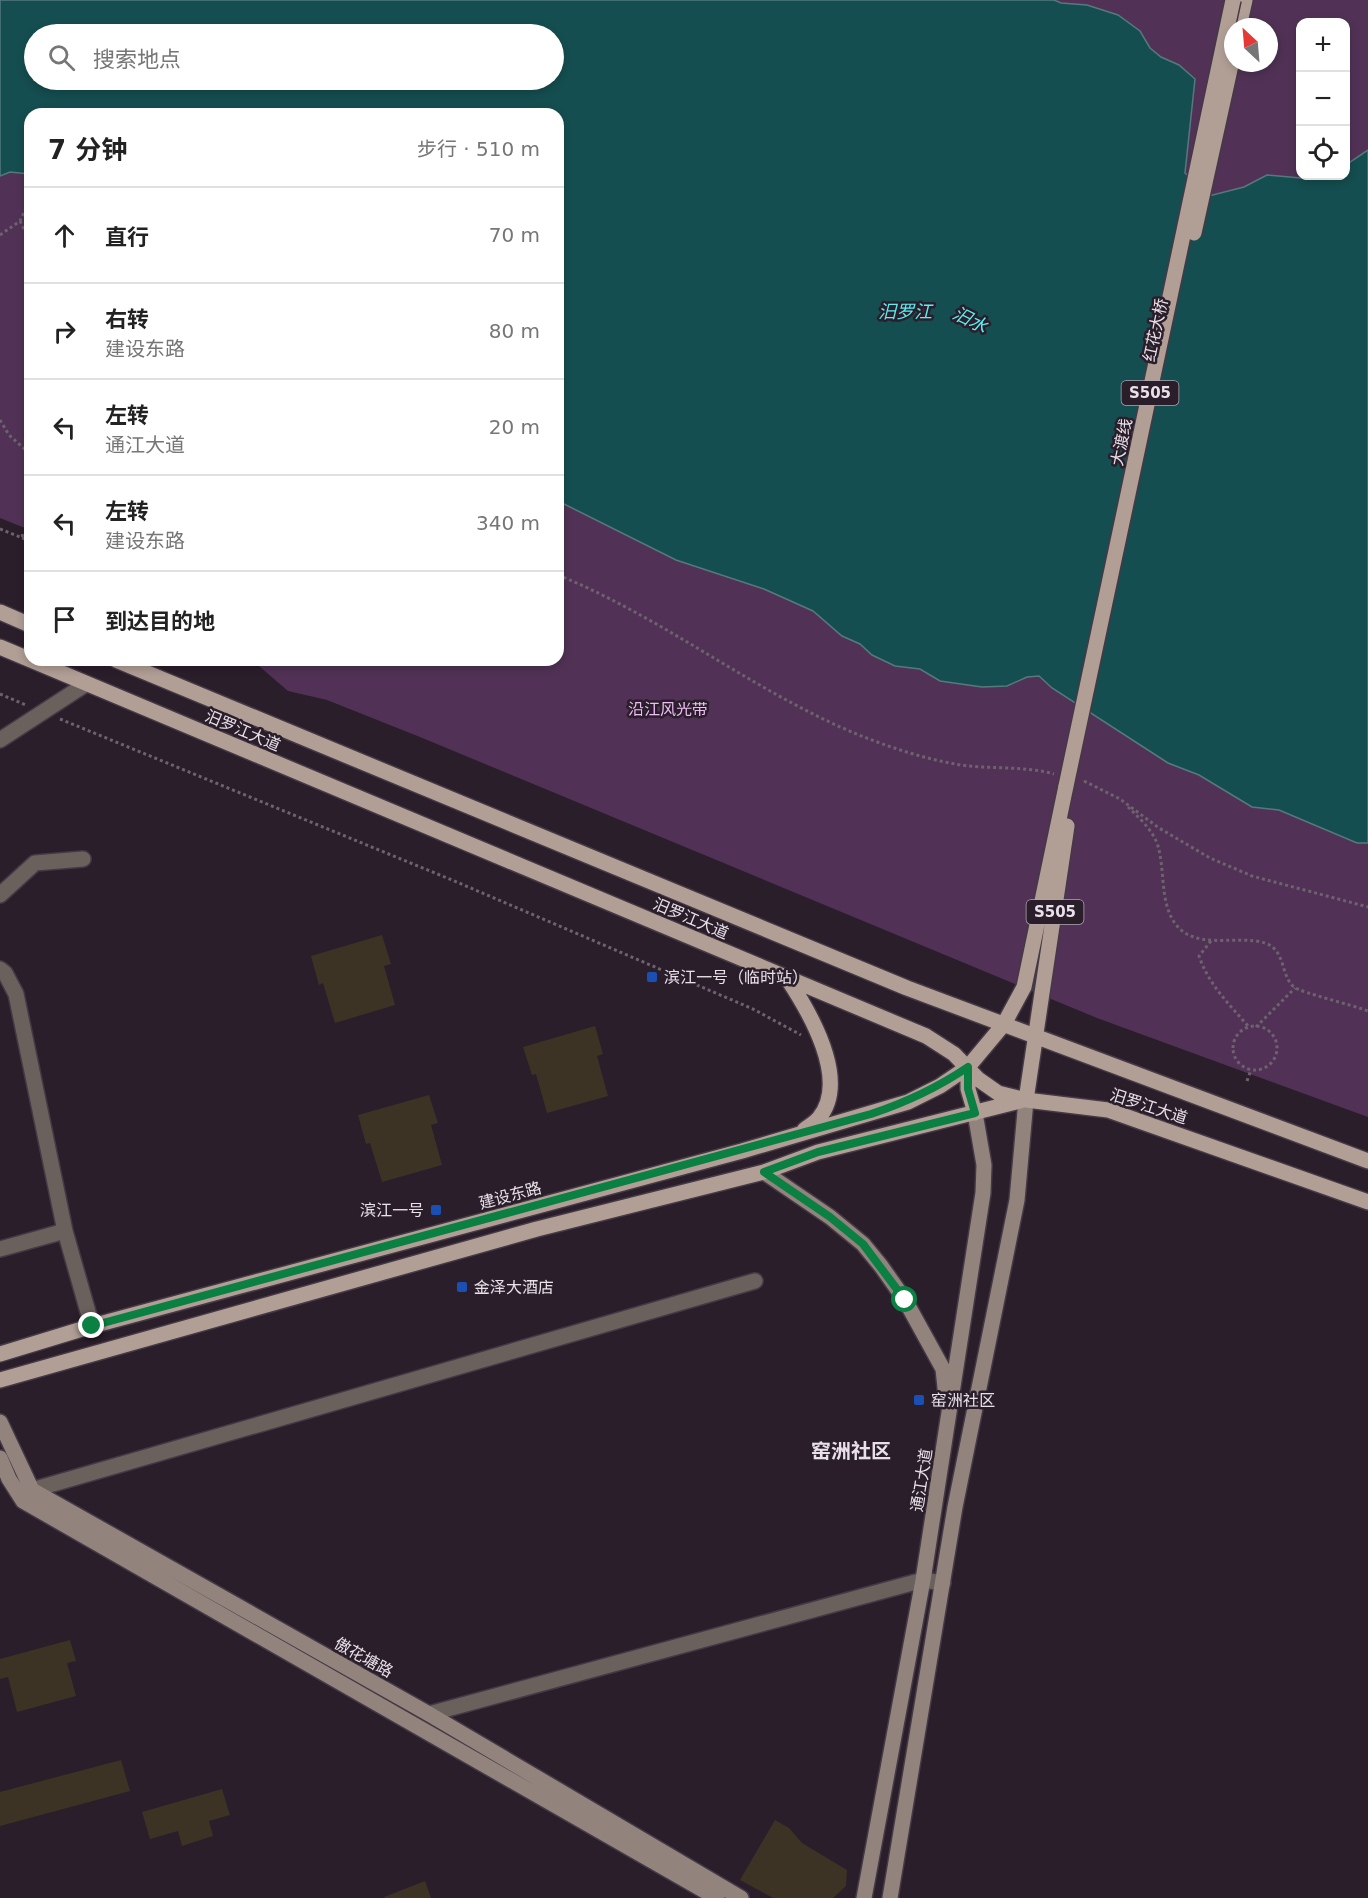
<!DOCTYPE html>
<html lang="zh">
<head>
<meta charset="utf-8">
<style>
	:root { --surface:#fff; --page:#f6f6f6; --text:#222; --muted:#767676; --line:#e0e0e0 }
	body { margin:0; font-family:"DejaVu Sans","Noto Sans SC",sans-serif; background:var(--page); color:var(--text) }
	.controls { position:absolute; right:18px; top:18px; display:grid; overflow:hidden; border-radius:12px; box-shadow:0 3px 9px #0003 }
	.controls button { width:54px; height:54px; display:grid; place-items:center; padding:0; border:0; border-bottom:2px solid var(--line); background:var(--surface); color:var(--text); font:30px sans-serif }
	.compass { position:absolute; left:1224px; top:18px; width:54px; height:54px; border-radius:50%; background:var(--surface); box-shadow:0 3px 9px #0003; rotate:334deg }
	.stop { position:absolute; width:18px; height:18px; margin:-14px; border:4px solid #0b8043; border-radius:50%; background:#fff }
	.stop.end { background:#0b8043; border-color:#fff; box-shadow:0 2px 6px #0008 }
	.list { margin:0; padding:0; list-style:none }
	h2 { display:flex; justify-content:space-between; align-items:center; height:78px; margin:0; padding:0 24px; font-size:26px }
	h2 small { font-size:20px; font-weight:400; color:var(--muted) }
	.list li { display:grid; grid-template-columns:39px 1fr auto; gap:18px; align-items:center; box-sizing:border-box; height:96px; padding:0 24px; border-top:2px solid var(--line) }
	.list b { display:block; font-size:22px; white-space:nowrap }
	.list p { margin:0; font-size:20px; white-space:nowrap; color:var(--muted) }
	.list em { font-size:20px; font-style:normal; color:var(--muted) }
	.icon { flex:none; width:33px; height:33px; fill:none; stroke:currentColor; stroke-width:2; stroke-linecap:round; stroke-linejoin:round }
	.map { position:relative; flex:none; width:1368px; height:1898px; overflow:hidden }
	.search { position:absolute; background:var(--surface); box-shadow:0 3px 9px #0003; left:24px; top:24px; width:540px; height:66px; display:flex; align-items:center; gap:15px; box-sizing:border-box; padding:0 21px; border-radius:33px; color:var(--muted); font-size:22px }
	.panel { position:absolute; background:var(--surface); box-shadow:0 3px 9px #0003; left:24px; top:108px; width:540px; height:558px; border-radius:18px }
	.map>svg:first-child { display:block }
	.green { fill:#513256; fill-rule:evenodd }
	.water { fill:#154e50; stroke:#557a7e; stroke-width:1.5; fill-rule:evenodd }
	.building { fill:#3d3324 }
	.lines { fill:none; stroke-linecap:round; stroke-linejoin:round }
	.street-casing { stroke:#453946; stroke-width:18 }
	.secondary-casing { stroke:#453946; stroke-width:18 }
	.primary-casing { stroke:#453946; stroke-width:18 }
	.path { stroke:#6d626e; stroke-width:3; stroke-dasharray:3 3; stroke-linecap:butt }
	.street { stroke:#6a615c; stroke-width:15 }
	.secondary { stroke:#92847d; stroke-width:15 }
	.primary { stroke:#b19f96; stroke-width:15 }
	.primary-bridge-casing { stroke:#453946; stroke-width:18; stroke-linecap:butt }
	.primary-bridge { stroke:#b19f96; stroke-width:15 }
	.route { stroke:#0b8043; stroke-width:8 }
	.transit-dot { fill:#1a4fb4; stroke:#2a1e2b; stroke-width:2 }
	.labels { text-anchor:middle; stroke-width:5; stroke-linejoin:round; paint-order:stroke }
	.shield { fill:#2a1e2b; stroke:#b0a6b1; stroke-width:1.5 }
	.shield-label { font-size:15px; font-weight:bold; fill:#e9e1ea }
	.street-label { font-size:16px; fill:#e9e1ea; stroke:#2a1e2b }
	.park-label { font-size:16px; fill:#f0bbf8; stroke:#2a1e2b }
	.poi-label { font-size:16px; fill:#e9e1ea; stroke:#2a1e2b; text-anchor:start }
	.water-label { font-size:18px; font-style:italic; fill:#58eef2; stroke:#2a1e2b }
	.quarter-label { font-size:20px; font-weight:bold; fill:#e9e1ea; stroke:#2a1e2b }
</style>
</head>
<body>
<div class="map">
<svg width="1368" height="1898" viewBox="0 0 1368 1898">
	<rect width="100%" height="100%" fill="#2a1e2b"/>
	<path class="green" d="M1054,0h314v150l-22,15v-143h-46v154h22l-10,3 -45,-4 -23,12 -35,9 -24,-23 10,-94 -16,-14 -18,-8 -11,-9 -10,-17 -53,-26 -26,-2zM1233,27h36v36h-36z
		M10,172l20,2v356l-30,-12v-342z
		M558,501l118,59 88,29 49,22 29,25 18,8 13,11 22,11 25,3 20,12 67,5 20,-9 12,-1 13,12 116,75 31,12 53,31 27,4 78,33h11v274l-271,-99 -677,-281 -93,-37 -39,-9 -36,-31h306z"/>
	<path class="water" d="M0,0h1054l7,3 26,2 31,10 22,16 10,17 11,9 18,8 16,14 -10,94 24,23 35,-9 23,-12 45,4 10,-3h24v-11l22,-15v693h-11l-78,-33 -27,-3 -53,-32 -31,-12 -116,-75 -13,-12 -12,1 -20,9 -25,1 -42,-6 -20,-12 -25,-3 -23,-11 -12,-11 -18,-8 -29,-25 -49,-22 -88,-29 -118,-59v-387h-528v60l-20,-2 -10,4zM34,34h520v46h-520z"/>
	<path class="building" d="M382,935l9,29 -7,2 11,39 -60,18 -12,-40 -4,2 -8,-29z
		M595,1026l8,28 -6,2 11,40 -61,17 -11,-39 -4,1 -9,-28z
		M429,1095l9,28 -7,2 11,40 -60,17 -12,-39 -4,1 -8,-29z
		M70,1640l6,21 -9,2 9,33 -59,16 -9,-35 -8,2v-20z
		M121,1760l9,31 -130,35v-34z
		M222,1789l8,26 -21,6 4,15 -31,10 -4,-15 -28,8 -8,-27z
		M775,1820l14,8 13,15 45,27 -1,16 -13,12h-60l-33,-18z
		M425,1881l6,17h-46l-1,-1z"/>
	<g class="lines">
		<g class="street-casing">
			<path id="street" d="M0,740l86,-56
				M0,895l35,-32 48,-4
				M0,969l5,4 11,21 49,237 27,95
				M0,1249l65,-18
				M32,1490l723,-209
				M429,1714l494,-134 20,3"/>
		</g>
		<g class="secondary-casing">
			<path id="secondary" d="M764,1172l66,45 33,27 18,22 24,34 38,69 3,28
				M0,1422l32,68 397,224 312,184
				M0,1458l9,21 14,22 694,397
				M864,1898l59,-318 60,-387 1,-28 -9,-52
				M890,1898l65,-391 62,-307 9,-100"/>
		</g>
		<g class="primary-casing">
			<path id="primary" d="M1239,27l6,-27
				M0,612l30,13
				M0,647l926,389 28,18 24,25 20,14 28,7 82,10 260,92
				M116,660l791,328 461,173
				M787,978c22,33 63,102 32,140 -4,5 -10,8 -15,12
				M968,1067v22l7,24
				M1026,1100l41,-274
				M0,1354l92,-28 650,-175 166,-49 32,-16 28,-19 36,-43 20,-37 42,-201
				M0,1380l537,-151 227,-57 54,-20 202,-51"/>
		</g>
		<path class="path" d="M20,221l10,20
			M0,235l20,-14 7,-15
			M0,420l9,15 21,19
			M0,529l30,12
			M21,536l9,-3
			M558,575c106,43 196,117 301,160 30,12 63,23 96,29 32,6 67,1 99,10
			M0,694l26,11
			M60,719l392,161 301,129 48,26
			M1084,781l36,18 39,29 51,30 42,18 116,31
			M1128,807c11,11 25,23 30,39 7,25 2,54 16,76 20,30 62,12 91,21 21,7 15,32 29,44 8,6 59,18 74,24
			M1211,941l-12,15c10,29 30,48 50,71
			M1233 1048a22 22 0 1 1 44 0a22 22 0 1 1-44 0Z
			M1256,1027l39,-39
			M1247,1081l4,-11"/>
		<use href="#street" class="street"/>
		<use href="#secondary" class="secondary"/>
		<use href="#primary" class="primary"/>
		<g class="primary-bridge-casing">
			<path id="primary-bridge" d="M1194,233l39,-177
				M1066,786l167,-786"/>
		</g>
		<use href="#primary-bridge" class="primary-bridge"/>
	</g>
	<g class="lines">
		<path class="route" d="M92,1326l779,-212c36,-12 66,-26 97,-47v22l7,24 -157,39 -54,20 66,45 33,27 42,56"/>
	</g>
	<g class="transit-dot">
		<rect x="646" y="971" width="12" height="12" rx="3"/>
		<rect x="430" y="1204" width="12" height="12" rx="3"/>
		<rect x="456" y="1281" width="12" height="12" rx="3"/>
		<rect x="913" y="1394" width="12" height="12" rx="3"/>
	</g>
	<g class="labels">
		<g class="shield">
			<rect x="1121.5" y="381" width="57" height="24" rx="4.5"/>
			<rect x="1026.5" y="900" width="57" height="24" rx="4.5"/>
		</g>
		<g class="shield-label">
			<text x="1150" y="398">S505</text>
			<text x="1055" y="917">S505</text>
		</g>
		<g class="street-label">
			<text transform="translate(1155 330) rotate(-78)" y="6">红花大桥</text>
			<text transform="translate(1121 442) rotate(-78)" y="6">大渡线</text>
			<text transform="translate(243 730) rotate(23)" y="6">汨罗江大道</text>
			<text transform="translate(691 918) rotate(23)" y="6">汨罗江大道</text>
			<text transform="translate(1149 1106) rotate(18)" y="6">汨罗江大道</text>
			<text transform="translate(510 1195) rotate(-15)" y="6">建设东路</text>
			<text transform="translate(921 1480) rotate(-81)" y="6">通江大道</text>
			<text transform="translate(364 1657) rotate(29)" y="6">傲花塘路</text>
		</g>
		<g class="park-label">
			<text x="668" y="715">沿江风光带</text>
		</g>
		<g class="poi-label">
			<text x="664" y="983">滨江一号（临时站）</text>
			<text x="424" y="1216" text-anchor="end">滨江一号</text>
			<text x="474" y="1293">金泽大酒店</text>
			<text x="931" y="1406">窑洲社区</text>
		</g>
		<g class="water-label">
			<text x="905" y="318">汨罗江</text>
			<text transform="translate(970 320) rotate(26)" y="6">汨水</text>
		</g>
		<g class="quarter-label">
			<text x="851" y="1458">窑洲社区</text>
		</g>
	</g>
</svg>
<div class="controls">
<button>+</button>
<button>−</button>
<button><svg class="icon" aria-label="locate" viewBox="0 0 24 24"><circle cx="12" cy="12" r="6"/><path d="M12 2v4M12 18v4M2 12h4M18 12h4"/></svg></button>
</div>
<svg class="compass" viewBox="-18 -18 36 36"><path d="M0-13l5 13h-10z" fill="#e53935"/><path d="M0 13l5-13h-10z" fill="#767676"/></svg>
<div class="stop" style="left:905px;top:1300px"></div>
<div class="stop end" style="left:92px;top:1326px"></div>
<div class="search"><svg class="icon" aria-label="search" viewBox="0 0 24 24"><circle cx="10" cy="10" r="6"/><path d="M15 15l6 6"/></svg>搜索地点</div>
<section class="panel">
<h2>7 分钟<small>步行 · 510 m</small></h2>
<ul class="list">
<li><svg class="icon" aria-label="ahead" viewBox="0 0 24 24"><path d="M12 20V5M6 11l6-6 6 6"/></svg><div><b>直行</b></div><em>70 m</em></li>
<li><svg class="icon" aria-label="right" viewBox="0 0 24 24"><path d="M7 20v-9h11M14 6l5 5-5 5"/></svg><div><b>右转</b><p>建设东路</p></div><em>80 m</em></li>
<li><svg class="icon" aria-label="left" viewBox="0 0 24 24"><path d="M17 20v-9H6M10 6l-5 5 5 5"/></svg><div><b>左转</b><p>通江大道</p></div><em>20 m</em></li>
<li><svg class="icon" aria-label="left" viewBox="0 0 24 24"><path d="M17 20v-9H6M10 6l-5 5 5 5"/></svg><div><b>左转</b><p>建设东路</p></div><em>340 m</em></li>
<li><svg class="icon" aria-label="arrive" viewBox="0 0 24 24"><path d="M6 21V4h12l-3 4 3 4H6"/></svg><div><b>到达目的地</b></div></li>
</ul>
</section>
</div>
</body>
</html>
